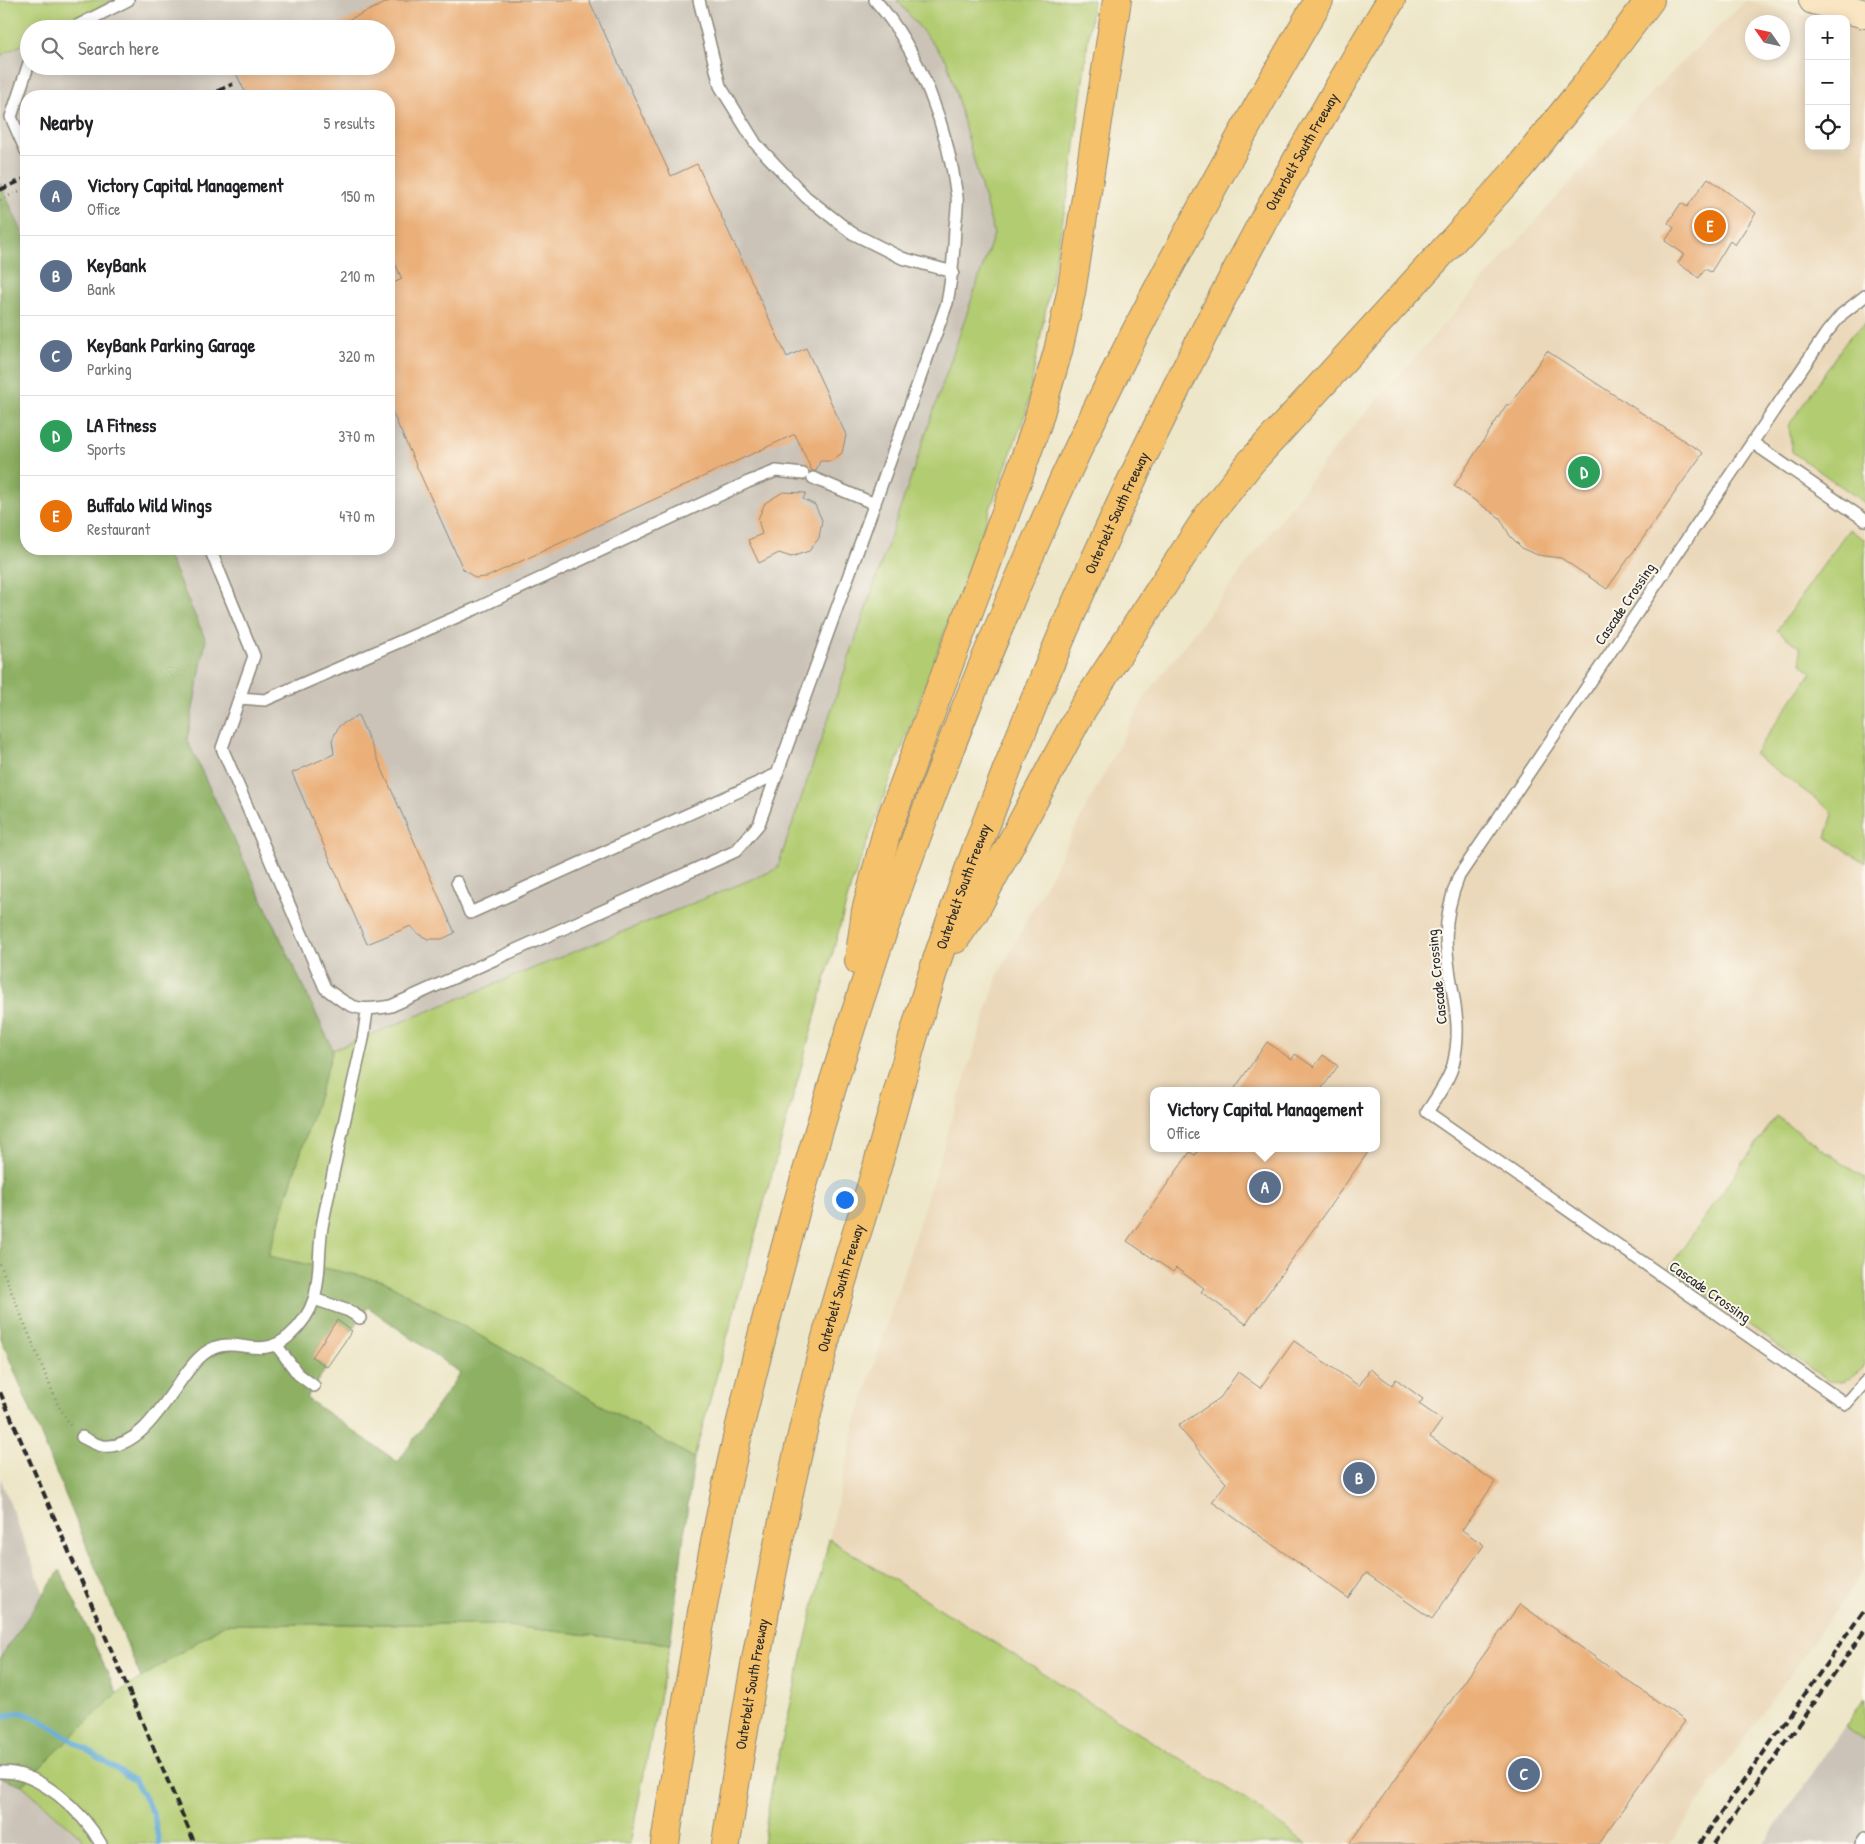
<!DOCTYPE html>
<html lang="en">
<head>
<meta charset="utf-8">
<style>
	:root { --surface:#fff; --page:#f2f2f2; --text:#202124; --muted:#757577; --line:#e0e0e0; --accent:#b45309 }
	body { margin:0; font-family:"Patrick Hand",sans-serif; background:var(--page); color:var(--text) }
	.controls { position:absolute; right:15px; top:15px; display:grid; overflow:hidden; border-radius:10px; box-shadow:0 2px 12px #0003 }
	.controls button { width:45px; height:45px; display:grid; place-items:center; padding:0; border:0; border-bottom:1px solid var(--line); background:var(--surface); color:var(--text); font:25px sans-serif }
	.compass { position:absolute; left:1745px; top:15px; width:45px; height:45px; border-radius:50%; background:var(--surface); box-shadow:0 2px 12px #0003; rotate:304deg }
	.you { position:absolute; left:844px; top:1199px; width:18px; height:18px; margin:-12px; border:4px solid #fff; border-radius:50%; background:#1a73e8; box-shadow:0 0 0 8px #1a73e833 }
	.badge { display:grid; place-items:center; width:32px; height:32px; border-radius:50%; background:var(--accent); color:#fff; font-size:16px; font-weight:700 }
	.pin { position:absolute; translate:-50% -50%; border:2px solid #fff; box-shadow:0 1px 5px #0006 }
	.popup { position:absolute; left:1150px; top:1087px; width:230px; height:65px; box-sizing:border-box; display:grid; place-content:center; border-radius:10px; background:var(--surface); filter:drop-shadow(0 1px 4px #0005); font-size:16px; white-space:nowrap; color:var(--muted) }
	.popup b { font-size:19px; color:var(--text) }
	.popup::after { content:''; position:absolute; left:50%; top:100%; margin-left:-10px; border:10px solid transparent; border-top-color:var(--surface) }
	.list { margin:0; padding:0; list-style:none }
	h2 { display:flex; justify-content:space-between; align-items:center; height:65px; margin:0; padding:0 20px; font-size:21px }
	h2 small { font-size:16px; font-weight:400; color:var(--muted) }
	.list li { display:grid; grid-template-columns:32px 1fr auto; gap:15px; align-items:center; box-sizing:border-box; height:80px; padding:0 20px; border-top:1px solid var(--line) }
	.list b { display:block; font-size:19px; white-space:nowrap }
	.list p { margin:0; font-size:16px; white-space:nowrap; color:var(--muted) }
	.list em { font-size:16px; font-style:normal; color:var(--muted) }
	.icon { flex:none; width:28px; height:28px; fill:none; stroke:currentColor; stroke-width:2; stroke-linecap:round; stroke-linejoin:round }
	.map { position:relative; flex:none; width:1865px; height:1844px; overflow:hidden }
	.search { position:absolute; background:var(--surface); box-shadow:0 2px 12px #0003; left:20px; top:20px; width:375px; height:55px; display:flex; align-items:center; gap:12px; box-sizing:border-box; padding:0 18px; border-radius:28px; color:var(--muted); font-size:19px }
	.panel { position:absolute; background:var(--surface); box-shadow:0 2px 12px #0003; left:20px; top:90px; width:375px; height:465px; border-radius:20px }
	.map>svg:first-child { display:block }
	.built { fill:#ebd8ba; fill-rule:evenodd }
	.industrial { fill:#cbc3b8 }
	.green { fill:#b2cc71; stroke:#6e7c4e }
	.forest { fill:#8db063; stroke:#5c6e47; fill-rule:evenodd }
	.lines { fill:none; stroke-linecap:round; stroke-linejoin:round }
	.stream { stroke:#5da9d6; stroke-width:5.5 }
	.building { fill:#ebb07a }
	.service-casing { stroke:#8c887a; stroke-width:14 }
	.secondary-casing { stroke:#8c887a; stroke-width:30 }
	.motorway-casing { stroke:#8c887a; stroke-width:30 }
	.path { stroke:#8c887a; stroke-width:3; stroke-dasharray:1 4; stroke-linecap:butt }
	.service { stroke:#fff; stroke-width:11 }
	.secondary { stroke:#fbe6c4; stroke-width:28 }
	.motorway { stroke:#f5c16b; stroke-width:28 }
	.rail { stroke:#2b2b2b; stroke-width:4; stroke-dasharray:8 4; stroke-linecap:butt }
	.labels { text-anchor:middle; stroke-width:4; stroke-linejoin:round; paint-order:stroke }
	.street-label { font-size:15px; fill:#2b2b2b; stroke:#fbf7ec }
</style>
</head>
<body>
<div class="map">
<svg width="1865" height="1844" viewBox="0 0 1865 1844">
	<rect width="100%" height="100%" fill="#fbf7ec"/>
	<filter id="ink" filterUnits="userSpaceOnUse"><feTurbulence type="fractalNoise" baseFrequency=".02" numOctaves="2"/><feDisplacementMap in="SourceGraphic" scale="10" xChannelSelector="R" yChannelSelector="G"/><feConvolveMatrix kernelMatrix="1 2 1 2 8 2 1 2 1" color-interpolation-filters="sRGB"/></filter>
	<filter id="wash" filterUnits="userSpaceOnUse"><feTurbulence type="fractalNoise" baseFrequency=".0096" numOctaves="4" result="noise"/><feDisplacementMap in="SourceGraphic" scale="20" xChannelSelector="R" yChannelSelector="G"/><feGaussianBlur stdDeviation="1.12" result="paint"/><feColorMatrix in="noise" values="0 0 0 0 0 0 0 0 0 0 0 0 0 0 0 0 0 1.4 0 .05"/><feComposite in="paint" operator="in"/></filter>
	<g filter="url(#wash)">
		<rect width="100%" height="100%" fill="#ede6c8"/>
		<path class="built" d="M1746,0l73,19h-10v127h37v-120l19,5v1538l-196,275h-362l-52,-38 -483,-21 83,-359 142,-449 147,-279 196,-256 296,-334zM1752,22h30v30h-30zM1154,1091h222v57h-222z"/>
		<path class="industrial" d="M113,0h784l50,61 47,173 -217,635 -444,181 -147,-311 20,-99 -41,-91h224v-453h-363v145l-26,-58v-127l29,-15v25h357v-37h-331z
			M0,1477l88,235 -7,125 4,7h-85z
			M1845,1727l20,14v103h-102z"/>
		<path class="green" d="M0,0h113l-58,29h-26v12l-29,15z
			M897,0h196l-22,178 -45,234 -175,474 -157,572 -310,-177 -116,-25 65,-206 444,-181 217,-635 -47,-173z
			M1865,324v179l-73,-51 -3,-27 61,-89z
			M1849,529l16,11v323l-39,-26 7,-23 -9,-9 -70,-51 58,-82 -11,-8 -1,-16 -23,-18z
			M1776,1116l89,63v187c-13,12 -19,17 -37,15l-159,-113z
			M829,1539l426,267 52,38h-544l9,-59z
			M225,1624h265l180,20 -40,200h-545l-4,-7 -59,-52 66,-73z
			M1865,1698v43l-20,-14z"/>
		<path class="forest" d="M0,183l26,58v308h139l41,91 -19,100 146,310 -65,206 116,25 310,177 -24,186 -180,-20h-265l-84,54 -141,-342zM368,1307l92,66 -62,89 -92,-64 21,-31 -15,-10 25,-37 15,11z
			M60,1570l57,123 -95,92 -22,-8v-119z"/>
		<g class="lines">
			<path class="stream" d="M0,1717l22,-5 20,9 93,60 19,34 5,29"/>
		</g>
		<g id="blocks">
			<path class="building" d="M392,0h197l82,176 26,-12 90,193 19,-9 40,87 -4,18 -11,8h-11l-4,10h-4l-17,-37 -308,143 -12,1 -12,-9 -74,-164v-120l13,-6 -13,-29v-154h-142l-12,-25 11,-5h140v-37h-58z
				M1708,178l48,35 -21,32 -5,-4 -19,31 -6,-3 -6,9 -21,-15 6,-9 -19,-13 9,-13 -6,-5 13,-20 6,4z
				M1547,351l156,102 -96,136 -46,-31 -23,-3 -15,-6 -13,-13 -10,-18 -46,-32 53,-82 2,2z
				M783,492l23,1 -3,6 12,6 7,15 -3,18 -10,13 -18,6 -12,-4 -20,10 -11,-23 14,-6 -4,-15 7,-16z
				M358,715l97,218 -13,6h-14l-10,-5 -7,-8 -44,18 -75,-171 42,-19 -2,-14 7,-14z
				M1267,1042l25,18 3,-6 19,13 9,-12 15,11 -18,25h-87z
				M1199,1148h172l-125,176 -45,-32 3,-4 -28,-20 -3,4 -46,-31 63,-89 5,3z
				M337,1320l15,11 -25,36 -15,-10z
				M1294,1341l65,45 11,-17 22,16 4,-6 27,20 -4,5 23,16 -12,17 65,45 -33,48 22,15 -52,74 -66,-46 -18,25 -136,-96 14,-19 -48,-57 42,-28 18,-26 22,16z
				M1520,1604l165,117 -87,123h-249z"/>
		</g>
	</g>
	<g filter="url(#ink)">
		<use href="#blocks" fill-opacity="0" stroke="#8c887a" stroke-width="1"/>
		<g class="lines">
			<g class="service-casing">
				<path id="service" d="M699,0l21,86 36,58 50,53 46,36 50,25 51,14
					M71,29l57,-29
					M26,151l-15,-34 18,-54
					M1865,296l-23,18 -15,18 -368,544c-10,25 -15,49 -12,75 3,42 17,70 6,114 -5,17 -17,33 -26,47l419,292 19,-22
					M1753,443l112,77
					M813,478l62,26
					M210,549l44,107 -32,92 103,240c27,21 33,24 66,18l345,-155 23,-27 188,-521c5,-26 7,-50 8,-76 1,-9 3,-20 2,-30 -9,-68 -37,-146 -82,-197
					M240,698l25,2 210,-91 273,-127 28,-11 27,3
					M457,882l13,31 307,-139
					M314,1299l35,12 11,7
					M277,1346l21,28 16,12
					M82,1437c6,3 14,8 21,9 44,4 69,-62 96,-88 32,-31 57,7 90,-22 11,-10 21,-24 25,-37 7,-23 4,-48 8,-72 12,-63 27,-125 41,-188l4,-28
					M0,1772c39,-2 83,40 101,72
					M1861,1844l4,-6"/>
			</g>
			<g class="secondary-casing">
				<path id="secondary" d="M1813,0l52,14"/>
			</g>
			<g class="motorway-casing">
				<g id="motorway">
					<path d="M955,939l20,-28 108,-203 125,-192 43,-54 268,-294 67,-83 64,-85"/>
					<path d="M859,961l7,-50 22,-84 121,-323 28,-80 21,-73 13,-58 46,-293"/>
					<path d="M665,1844c22,-150 46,-301 82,-448 71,-292 166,-577 288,-853 82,-187 181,-366 284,-543"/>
					<path id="s1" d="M726,1844c24,-163 54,-327 95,-487 16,-64 37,-127 56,-190 21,-73 39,-147 64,-219 115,-332 267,-649 450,-948"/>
				</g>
			</g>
			<path class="path" d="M0,200l26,-12
				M0,1264l58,141 14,23"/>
			<use href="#service" class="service"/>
			<use href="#secondary" class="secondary"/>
			<use href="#motorway" class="motorway"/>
			<path class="rail" d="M207,96l26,-12
				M0,190l26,-12
				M0,1392l195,452
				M1699,1844l166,-235
				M1714,1844l151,-214"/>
		</g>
	</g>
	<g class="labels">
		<g class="street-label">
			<text dy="5" stroke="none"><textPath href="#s1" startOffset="1798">Outerbelt South Freeway</textPath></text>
			<text dy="5" stroke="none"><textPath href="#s1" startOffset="1392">Outerbelt South Freeway</textPath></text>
			<text transform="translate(1625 604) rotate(-56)" y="5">Cascade Crossing</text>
			<text dy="5" stroke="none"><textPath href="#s1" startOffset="988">Outerbelt South Freeway</textPath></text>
			<text transform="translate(1437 977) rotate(-96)" y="5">Cascade Crossing</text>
			<text dy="5" stroke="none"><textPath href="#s1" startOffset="568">Outerbelt South Freeway</textPath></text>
			<text transform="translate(1710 1292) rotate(35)" y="5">Cascade Crossing</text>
			<text dy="5" stroke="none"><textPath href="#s1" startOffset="162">Outerbelt South Freeway</textPath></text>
		</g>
	</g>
</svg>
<div class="controls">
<button>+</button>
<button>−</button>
<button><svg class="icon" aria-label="locate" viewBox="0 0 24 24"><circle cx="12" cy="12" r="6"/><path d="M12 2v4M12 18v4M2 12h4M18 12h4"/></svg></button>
</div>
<svg class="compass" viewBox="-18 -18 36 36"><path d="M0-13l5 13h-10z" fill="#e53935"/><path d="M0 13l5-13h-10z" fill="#757577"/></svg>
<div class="you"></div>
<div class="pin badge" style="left:1265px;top:1187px;background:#5c6f8a">A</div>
<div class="popup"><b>Victory Capital Management</b>Office</div>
<div class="pin badge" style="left:1359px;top:1478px;background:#5c6f8a">B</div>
<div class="pin badge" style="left:1524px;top:1774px;background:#5c6f8a">C</div>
<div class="pin badge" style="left:1584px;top:472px;background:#2e9e5b">D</div>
<div class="pin badge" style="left:1710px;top:226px;background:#e8710a">E</div>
<div class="search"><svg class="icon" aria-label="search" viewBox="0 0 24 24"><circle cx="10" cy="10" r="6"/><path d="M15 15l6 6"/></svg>Search here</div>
<section class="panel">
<h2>Nearby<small>5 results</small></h2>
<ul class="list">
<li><span class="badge" style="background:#5c6f8a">A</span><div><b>Victory Capital Management</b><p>Office</p></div><em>150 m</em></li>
<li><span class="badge" style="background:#5c6f8a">B</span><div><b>KeyBank</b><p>Bank</p></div><em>210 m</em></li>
<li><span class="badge" style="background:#5c6f8a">C</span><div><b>KeyBank Parking Garage</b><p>Parking</p></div><em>320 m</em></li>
<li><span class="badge" style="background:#2e9e5b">D</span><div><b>LA Fitness</b><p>Sports</p></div><em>370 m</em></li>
<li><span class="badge" style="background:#e8710a">E</span><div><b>Buffalo Wild Wings</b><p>Restaurant</p></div><em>470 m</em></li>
</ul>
</section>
</div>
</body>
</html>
